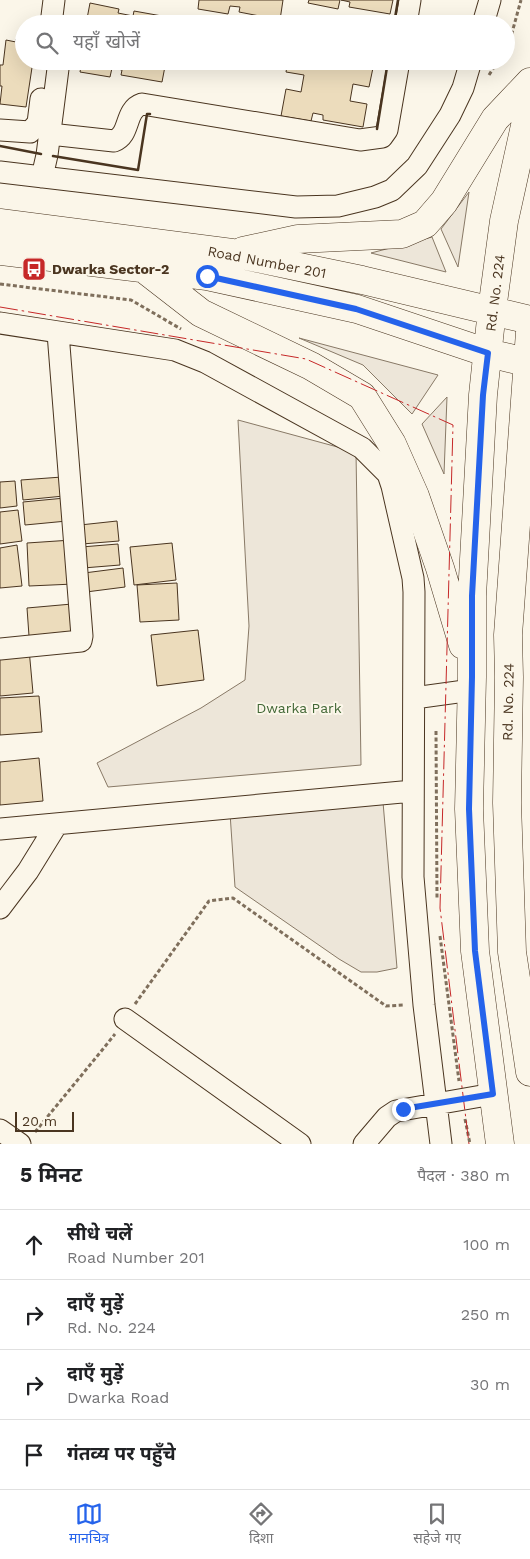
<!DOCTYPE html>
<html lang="hi">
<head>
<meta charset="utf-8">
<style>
	:root { --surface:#fff; --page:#f6f6f6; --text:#202124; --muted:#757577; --line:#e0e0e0; --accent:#2563eb }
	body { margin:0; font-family:"Work Sans","Noto Sans Devanagari",sans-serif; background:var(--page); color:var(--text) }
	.scale { position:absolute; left:15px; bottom:12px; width:59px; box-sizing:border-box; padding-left:5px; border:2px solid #4a3520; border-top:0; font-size:14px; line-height:18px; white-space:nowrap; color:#4a3520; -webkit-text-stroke:4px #fbf6e9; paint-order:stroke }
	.stop { position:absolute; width:15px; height:15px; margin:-11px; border:4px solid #2563eb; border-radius:50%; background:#fff }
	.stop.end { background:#2563eb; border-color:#fff; box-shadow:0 1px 5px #0008 }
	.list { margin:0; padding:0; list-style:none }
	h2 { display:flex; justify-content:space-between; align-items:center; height:65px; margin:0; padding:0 20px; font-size:21px }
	h2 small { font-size:16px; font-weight:400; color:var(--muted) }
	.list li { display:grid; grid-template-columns:32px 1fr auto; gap:15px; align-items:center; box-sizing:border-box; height:70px; padding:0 20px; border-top:1px solid var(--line) }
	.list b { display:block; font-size:19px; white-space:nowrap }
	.list p { margin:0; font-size:16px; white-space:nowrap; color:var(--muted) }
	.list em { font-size:16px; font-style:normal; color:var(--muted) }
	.icon { flex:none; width:28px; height:28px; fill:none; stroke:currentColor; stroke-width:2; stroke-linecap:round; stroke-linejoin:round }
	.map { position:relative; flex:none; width:530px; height:1144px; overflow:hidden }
	.search { position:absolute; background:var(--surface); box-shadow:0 5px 20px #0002; left:15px; right:15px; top:15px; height:55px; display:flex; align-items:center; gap:12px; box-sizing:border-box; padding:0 18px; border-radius:28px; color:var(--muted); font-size:19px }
	.sheet { height:345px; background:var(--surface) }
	nav { display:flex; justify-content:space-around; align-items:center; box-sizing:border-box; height:70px; border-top:1px solid var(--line); background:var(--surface); font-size:14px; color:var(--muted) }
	nav a { display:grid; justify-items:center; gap:2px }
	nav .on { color:var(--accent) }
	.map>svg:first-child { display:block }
	.green { fill:#ede6d9; stroke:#887966 }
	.building { fill:#ecdcbc; stroke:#4a3520 }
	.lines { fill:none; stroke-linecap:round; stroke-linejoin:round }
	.minor-casing { stroke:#4a3520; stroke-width:23 }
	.major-casing { stroke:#4a3520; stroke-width:29 }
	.path { stroke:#7f6f5c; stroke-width:3; stroke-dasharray:4 2.5; stroke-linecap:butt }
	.minor { stroke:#fbf6e9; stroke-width:21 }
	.major { stroke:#fbf6e9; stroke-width:28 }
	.wall { stroke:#4a3520; stroke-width:2.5 }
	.power { stroke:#c62828; stroke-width:1; stroke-dasharray:18 4 2.5 4; stroke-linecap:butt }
	.route { stroke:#2563eb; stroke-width:6 }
	.labels { text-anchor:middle; stroke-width:4; stroke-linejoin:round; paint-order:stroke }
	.street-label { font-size:14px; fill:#4a3520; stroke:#fbf6e9 }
	.poi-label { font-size:14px; font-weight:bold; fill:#4a3520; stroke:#fbf6e9; text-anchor:start }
	.park-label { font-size:14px; fill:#436837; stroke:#fbf6e9 }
</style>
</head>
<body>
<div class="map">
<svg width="530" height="1144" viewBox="0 0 530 1144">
	<rect width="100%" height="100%" fill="#fbf6e9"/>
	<path class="green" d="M469,192l-11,75 -17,-38z
		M432,237l14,35 -75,-19z
		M299,338l139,37 -26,39 -49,-49z
		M447,397l-3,77 -22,-50z
		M238,420l118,32 5,313 -253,22 -11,-24 104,-55 44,-28 4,-54z
		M383,802l14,166 -20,4h-16l-22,-13 -104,-72 -5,-74z"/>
	<path class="building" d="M199,0h84l-3,20 -41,-8 1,-5 -10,-1 -2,8 -30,-5z
		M309,0h31l-2,9 -30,-6z
		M341,0h52l-3,14 -41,-7 1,-5z
		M90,3l29,6 -1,4 15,3 1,-5 39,7 -1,6h-86z
		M16,39l8,1v21h9l-7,46 -26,-3 2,-18h-2v-21h3l3,-25 10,2z
		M82,61h84l-4,21 -41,-7 1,-5 -10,-2 -2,9 -30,-5z
		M288,61h75l11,2 -5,24 -16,-3 -3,17 17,3 -4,23 -40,-7v-5l-10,-2 -2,8 -30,-5 5,-27 15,3 3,-17 -18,-3z
		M62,477l2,19 -41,4 -2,-20z
		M15,481l2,25 -17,2v-26z
		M65,498l2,23 -42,4 -2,-23z
		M18,510l4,31 -22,3v-32z
		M117,521l2,20 -37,3 -2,-19z
		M72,540l2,44 -45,2 -2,-43z
		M172,543l4,37 -42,5 -4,-38z
		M118,544l2,21 -37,3 -2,-21z
		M17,545l5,41 -22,2v-40z
		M123,568l2,19 -39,5 -2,-19z
		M177,583l2,37 -39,2 -3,-37z
		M72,604l3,27 -46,5 -2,-28z
		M198,630l6,50 -47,6 -6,-51z
		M29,649l4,44 -33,3v-44z
		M39,696l3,36 -42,3v-37z
		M39,758l4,43 -43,4v-43z"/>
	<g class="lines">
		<g class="minor-casing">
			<path id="minor" d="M51,24l3,-24
				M406,24l4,-24
				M483,24l7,-24
				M0,130l30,2 8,-9 3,-24
				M50,134l64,7c17,-6 10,-31 28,-37l218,36 22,-3 5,-7 12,-69
				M0,172l296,35 42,-1 37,-9 17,-7 25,-24 33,-51 13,-27 8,-27
				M42,177l5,-22 12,-94
				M0,323l175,27 30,12 157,86 26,26 4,12 21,92 1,14 -1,285 11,128 17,139
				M0,649l81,-8 1,-5 -24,-303
				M414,698l58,-8
				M0,829l413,-38
				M0,908l28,-37 29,-47
				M125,1019l175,125
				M0,1130l20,14
				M364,1144l23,-27 9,-6 97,-17"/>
		</g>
		<g class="major-casing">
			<path id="major" d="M0,223l232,30 130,27 168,40
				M0,251l207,25 150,33 131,44 42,10
				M243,251l55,-12 104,-5 23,-10 19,-22 51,-83 35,-37
				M143,268l58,45 110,53 51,30 30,48 23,52 25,72 23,77
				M530,332l-22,303 1,42 -2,126 5,149 18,120
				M500,1144l-25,-193 -6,-142 3,-132v-81l11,-201 9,-85 12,-89 26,-118"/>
		</g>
		<path class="path" d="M506,46l4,-6 11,-40
			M489,75l9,-14
			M0,284l131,16 50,29
			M436,731l1,167
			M440,936l19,145
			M135,1004l74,-103 24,-3 153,108 18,-1
			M465,1119l5,25
			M35,1132l68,-83 12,-15"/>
		<use href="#minor" class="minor"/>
		<use href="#major" class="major"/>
		<path class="wall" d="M394,24l4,-24
			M377,129l11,-68
			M0,146l41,8
			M53,156l85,14 9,-56h3"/>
		<path class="power" d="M0,307l306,52 147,66 -13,483 29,236"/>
	</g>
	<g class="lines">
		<path class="route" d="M207,276l149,33 132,44 -5,42 -11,201v81l-3,132 6,142 18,143 -90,15"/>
	</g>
	<defs>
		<g id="bus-square" transform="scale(1.25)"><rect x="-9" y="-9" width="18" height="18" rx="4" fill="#c62828" stroke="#fbf6e9"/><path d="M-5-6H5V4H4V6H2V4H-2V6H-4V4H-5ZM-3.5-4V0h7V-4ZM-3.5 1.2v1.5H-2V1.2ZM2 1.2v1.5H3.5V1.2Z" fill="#fff"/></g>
	</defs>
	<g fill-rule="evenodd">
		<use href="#bus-square" x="34" y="269"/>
	</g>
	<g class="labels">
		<g class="street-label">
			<text transform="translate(267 262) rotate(11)" y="5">Road Number 201</text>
			<text transform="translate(495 293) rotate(-83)" y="5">Rd. No. 224</text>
			<text transform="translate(508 702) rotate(-89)" y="5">Rd. No. 224</text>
		</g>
		<g class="poi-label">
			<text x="52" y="274">Dwarka Sector-2</text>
		</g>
		<g class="park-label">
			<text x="299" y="713">Dwarka Park</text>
		</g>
	</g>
</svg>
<div class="scale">20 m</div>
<div class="stop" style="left:207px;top:276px"></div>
<div class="stop end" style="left:403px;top:1109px"></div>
<div class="search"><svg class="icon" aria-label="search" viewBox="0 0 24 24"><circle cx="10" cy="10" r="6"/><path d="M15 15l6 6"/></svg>यहाँ खोजें</div>
</div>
<section class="sheet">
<h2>5 मिनट<small>पैदल · 380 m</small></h2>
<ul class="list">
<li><svg class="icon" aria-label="ahead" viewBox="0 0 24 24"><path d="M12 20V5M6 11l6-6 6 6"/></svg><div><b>सीधे चलें</b><p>Road Number 201</p></div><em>100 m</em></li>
<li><svg class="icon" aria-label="right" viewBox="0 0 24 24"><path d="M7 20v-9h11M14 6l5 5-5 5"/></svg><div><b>दाएँ मुड़ें</b><p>Rd. No. 224</p></div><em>250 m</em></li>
<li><svg class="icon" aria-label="right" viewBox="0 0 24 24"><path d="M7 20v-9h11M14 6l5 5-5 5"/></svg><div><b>दाएँ मुड़ें</b><p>Dwarka Road</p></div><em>30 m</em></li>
<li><svg class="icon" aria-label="arrive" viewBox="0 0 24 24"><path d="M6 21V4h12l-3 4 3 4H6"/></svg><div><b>गंतव्य पर पहुँचे</b></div></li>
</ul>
</section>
<nav>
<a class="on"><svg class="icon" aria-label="map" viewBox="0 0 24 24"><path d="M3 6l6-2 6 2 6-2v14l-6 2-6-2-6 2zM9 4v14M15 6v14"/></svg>मानचित्र</a>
<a><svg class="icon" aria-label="directions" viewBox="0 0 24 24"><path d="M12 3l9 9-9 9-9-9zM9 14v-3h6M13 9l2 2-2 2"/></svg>दिशा</a>
<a><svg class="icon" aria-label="saved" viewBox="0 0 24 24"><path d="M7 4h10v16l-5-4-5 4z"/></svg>सहेजे गए</a>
</nav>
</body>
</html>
